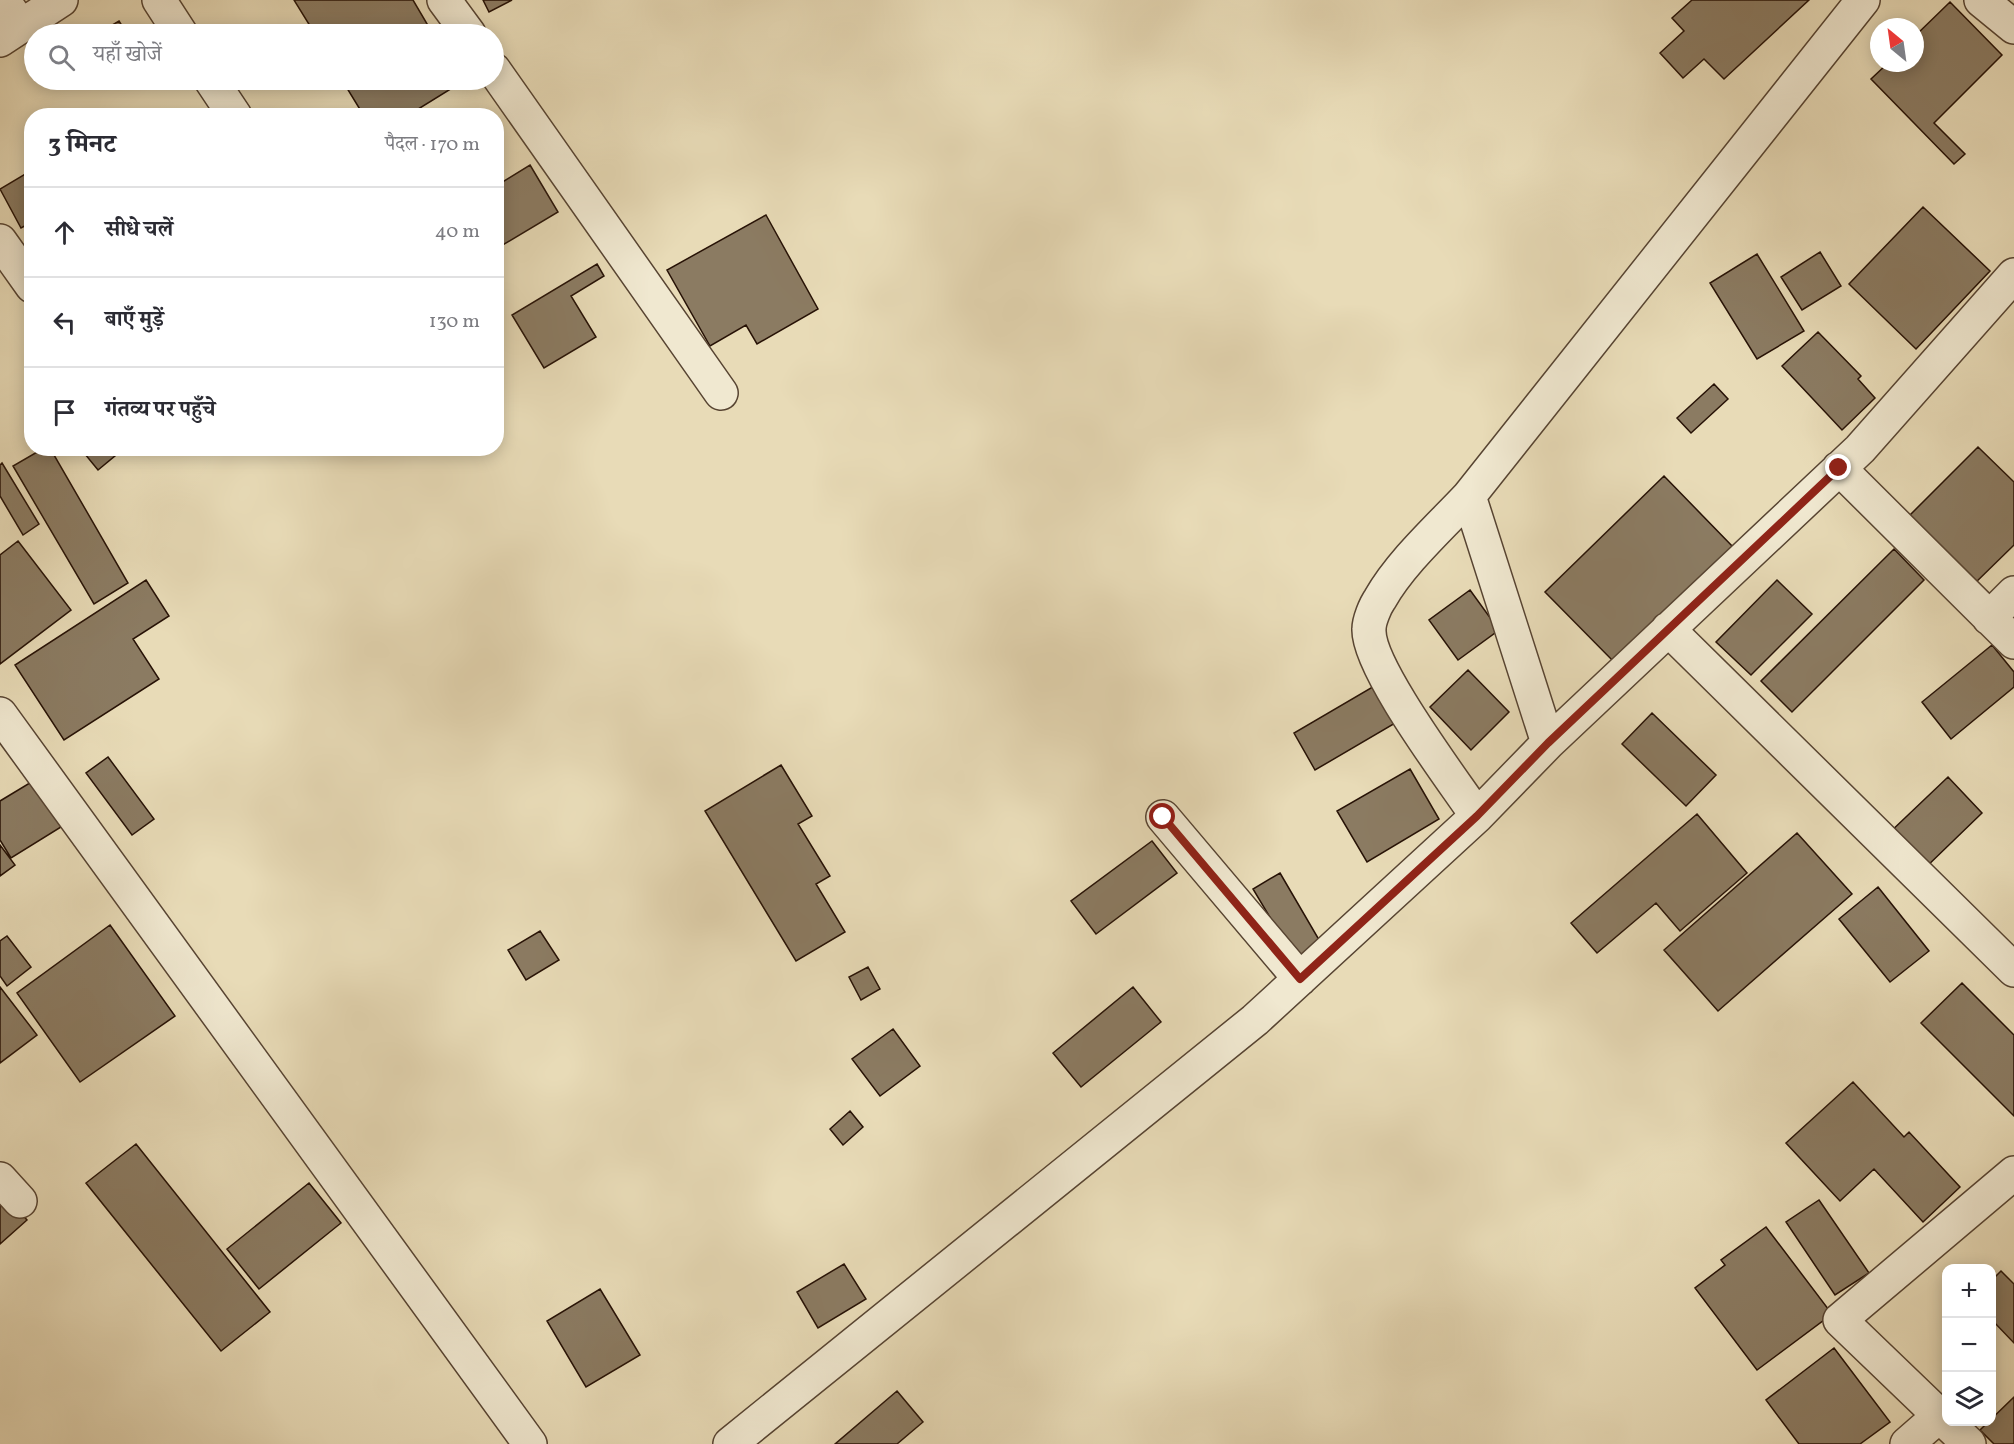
<!DOCTYPE html>
<html lang="hi">
<head>
<meta charset="utf-8">
<style>
	:root { --surface:#fff; --page:#f7f7f7; --text:#2b2b33; --muted:#7c7c81; --line:#e1e1e2 }
	body { margin:0; font-family:Vollkorn,"Noto Serif Devanagari",serif; background:var(--page); color:var(--text) }
	.controls { position:absolute; right:18px; bottom:18px; display:grid; overflow:hidden; border-radius:12px; box-shadow:0 3px 15px #0003 }
	.controls button { width:54px; height:54px; display:grid; place-items:center; padding:0; border:0; border-bottom:2px solid var(--line); background:var(--surface); color:var(--text); font:30px sans-serif }
	.compass { position:absolute; left:1870px; top:18px; width:54px; height:54px; border-radius:50%; background:var(--surface); box-shadow:0 3px 15px #0003; rotate:331deg }
	.stop { position:absolute; width:18px; height:18px; margin:-14px; border:4px solid #8f2418; border-radius:50%; background:#fff }
	.stop.end { background:#8f2418; border-color:#fff; box-shadow:0 2px 6px #0008 }
	.list { margin:0; padding:0; list-style:none }
	h2 { display:flex; justify-content:space-between; align-items:center; height:78px; margin:0; padding:0 24px; font-size:26px }
	h2 small { font-size:20px; font-weight:400; color:var(--muted) }
	.list li { display:grid; grid-template-columns:39px 1fr auto; gap:18px; align-items:center; box-sizing:border-box; height:90px; padding:0 24px; border-top:2px solid var(--line) }
	.list b { display:block; font-size:22px; white-space:nowrap }
	.list em { font-size:20px; font-style:normal; color:var(--muted) }
	.icon { flex:none; width:33px; height:33px; fill:none; stroke:currentColor; stroke-width:2; stroke-linecap:round; stroke-linejoin:round }
	.map { position:relative; flex:none; width:2014px; height:1444px; overflow:hidden }
	.search { position:absolute; background:var(--surface); box-shadow:0 3px 15px #0003; left:24px; top:24px; width:480px; height:66px; display:flex; align-items:center; gap:15px; box-sizing:border-box; padding:0 21px; border-radius:33px; color:var(--muted); font-size:22px }
	.panel { position:absolute; background:var(--surface); box-shadow:0 3px 15px #0003; left:24px; top:108px; width:480px; height:348px; border-radius:24px }
	.map>svg:first-child { display:block }
	.building { fill:#8b7b62; stroke:#271206; stroke-width:1.5 }
	.lines { fill:none; stroke-linecap:round; stroke-linejoin:round }
	.minor-casing { stroke:#574432; stroke-width:36 }
	.minor { stroke:#f0e8d0; stroke-width:33 }
	.route { stroke:#8f2418; stroke-width:8 }
</style>
</head>
<body>
<div class="map">
<svg width="2014" height="1444" viewBox="0 0 2014 1444">
	<rect width="100%" height="100%" fill="#e8dbb7"/>
	<filter id="stains"><feTurbulence type="fractalNoise" baseFrequency=".00333" numOctaves="4"/><feColorMatrix values="0 0 0 0 .2 0 0 0 0 .09 0 0 0 0 .02 0 0 0 .5 -.17"/></filter>
	<radialGradient id="worn" r=".72"><stop offset=".6" stop-color="#630" stop-opacity="0"/><stop offset="1" stop-color="#630" stop-opacity=".3"/></radialGradient>
	<path class="building" d="M294,0h119l20,34h-118z
		M483,0h29l-23,12z
		M1692,0h117l-85,79 -20,-20 -21,19 -23,-25 24,-22 -12,-13z
		M1950,2l52,53 -68,68 31,31 -11,10 -83,-85 17,-16h27v-27z
		M119,21l8,13h-30z
		M297,27l6,7h-15z
		M342,80h119l1,2 -55,34h-43z
		M530,165l28,47 -62,37v-63z
		M32,170v52l-11,6 -21,-39z
		M1923,207l67,64 -74,78 -67,-65z
		M766,215l52,94 -61,35 -11,-19 -36,21 -43,-76z
		M1820,252l21,34 -39,24 -21,-33z
		M1757,254l47,77 -47,28 -47,-76z
		M597,264l7,12 -33,20 25,41 -52,31 -32,-53z
		M1818,332l43,44 -3,3 17,19 -33,32 -60,-64z
		M1714,384l14,15 -37,34 -14,-15z
		M1978,447l36,35v63l-44,43 -66,-67z
		M44,448h6l78,135 -34,21 -81,-138z
		M80,448h31l5,7 -18,15z
		M2,463l37,61 -16,11 -23,-39v-31z
		M1664,476l70,72 -118,116 -71,-72z
		M18,541l53,69 -71,54v-109z
		M1894,549l30,31 -132,132 -31,-31z
		M146,580l23,36 -36,23 26,40 -95,61 -49,-75z
		M1777,580l35,34 -61,61 -35,-33z
		M1470,590l29,40 -41,30 -29,-40z
		M1992,645l22,27v15l-63,52 -29,-37z
		M1468,670l41,42 -38,38 -41,-43z
		M1376,685l21,37 -82,48 -21,-37z
		M1652,713l64,62 -30,31 -64,-62z
		M108,757l46,62 -22,16 -46,-62z
		M781,765l31,51 -14,8 32,52 -14,8 29,48 -49,29 -91,-150z
		M1410,769l29,50 -72,43 -30,-51z
		M1948,777l34,36 -61,59 -35,-36z
		M33,781l28,46 -50,31 -11,-18v-39z
		M1697,814l50,59 -67,58 -24,-28 -59,50 -26,-30z
		M1797,833l55,61 -134,117 -54,-61z
		M1152,841l25,32 -81,61 -25,-33z
		M0,845l15,20 -15,11z
		M1280,873l45,77 -26,16 -46,-77z
		M1878,887l51,64 -39,31 -51,-63z
		M110,925l65,91 -95,66 -63,-89z
		M540,931l19,29 -33,20 -18,-30z
		M7,936l24,31 -24,19 -7,-10v-35z
		M868,967l12,22 -19,11 -12,-23z
		M1962,983l52,52v81l-93,-93z
		M0,987l37,48 -37,28z
		M1133,987l28,35 -80,65 -28,-34z
		M893,1029l27,37 -40,30 -28,-37z
		M1853,1082l51,55 5,-5 51,55 -37,35 -49,-53 -34,32 -54,-58z
		M850,1111l13,16 -20,18 -13,-16z
		M136,1144l134,168 -49,39 -135,-168z
		M309,1183l32,40 -82,66 -32,-40z
		M0,1190l27,30 -27,24z
		M1819,1200l50,73 -34,22 -49,-73z
		M1766,1227l66,87 -75,56 -62,-82 30,-23 -4,-5z
		M844,1264l22,35 -48,29 -21,-36z
		M2001,1271l13,13v59l-22,-23v-40z
		M600,1289l40,66 -54,32 -39,-66z
		M1834,1348l56,74 -30,22h-61l-33,-44z
		M897,1391l26,31 -26,22h-62z
		M2014,1397v47h-20l-14,-14z"/>
	<g class="lines">
		<g class="minor-casing">
			<path id="minor" d="M3,0l18,26
				M159,0l22,34
				M444,0l25,34
				M1981,0l33,27
				M0,40l61,-40
				M494,70l227,323
				M211,80l24,36
				M0,241l32,45
				M1839,468l175,174
				M1469,496c-29,31 -68,66 -89,103 -5,7 -11,22 -11,30 -2,38 84,151 108,187
				M1989,618l25,-25
				M1668,629l346,341
				M0,714l530,730
				M1548,743l-79,-247 394,-496
				M1163,817l137,162
				M0,1179l20,22
				M730,1444l525,-424 222,-204 71,-73 312,-294 154,-174
				M1907,1444l32,-28
				M1969,1444l-129,-124 174,-147"/>
		</g>
		<use href="#minor" class="minor"/>
	</g>
	<g class="lines">
		<path class="route" d="M1163,817l137,162 177,-163 71,-73 291,-275"/>
	</g>
	<rect width="100%" height="100%" filter="url(#stains)"/>
	<rect width="100%" height="100%" fill="url(#worn)"/>
</svg>
<div class="controls">
<button>+</button>
<button>−</button>
<button><svg class="icon" aria-label="layers" viewBox="0 0 24 24"><path d="M12 4l9 5-9 5-9-5zM3 14l9 5 9-5"/></svg></button>
</div>
<svg class="compass" viewBox="-18 -18 36 36"><path d="M0-13l5 13h-10z" fill="#e53935"/><path d="M0 13l5-13h-10z" fill="#7c7c81"/></svg>
<div class="stop" style="left:1163px;top:817px"></div>
<div class="stop end" style="left:1839px;top:468px"></div>
<div class="search"><svg class="icon" aria-label="search" viewBox="0 0 24 24"><circle cx="10" cy="10" r="6"/><path d="M15 15l6 6"/></svg>यहाँ खोजें</div>
<section class="panel">
<h2>3 मिनट<small>पैदल · 170 m</small></h2>
<ul class="list">
<li><svg class="icon" aria-label="ahead" viewBox="0 0 24 24"><path d="M12 20V5M6 11l6-6 6 6"/></svg><div><b>सीधे चलें</b></div><em>40 m</em></li>
<li><svg class="icon" aria-label="left" viewBox="0 0 24 24"><path d="M17 20v-9H6M10 6l-5 5 5 5"/></svg><div><b>बाएँ मुड़ें</b></div><em>130 m</em></li>
<li><svg class="icon" aria-label="arrive" viewBox="0 0 24 24"><path d="M6 21V4h12l-3 4 3 4H6"/></svg><div><b>गंतव्य पर पहुँचे</b></div></li>
</ul>
</section>
</div>
</body>
</html>
